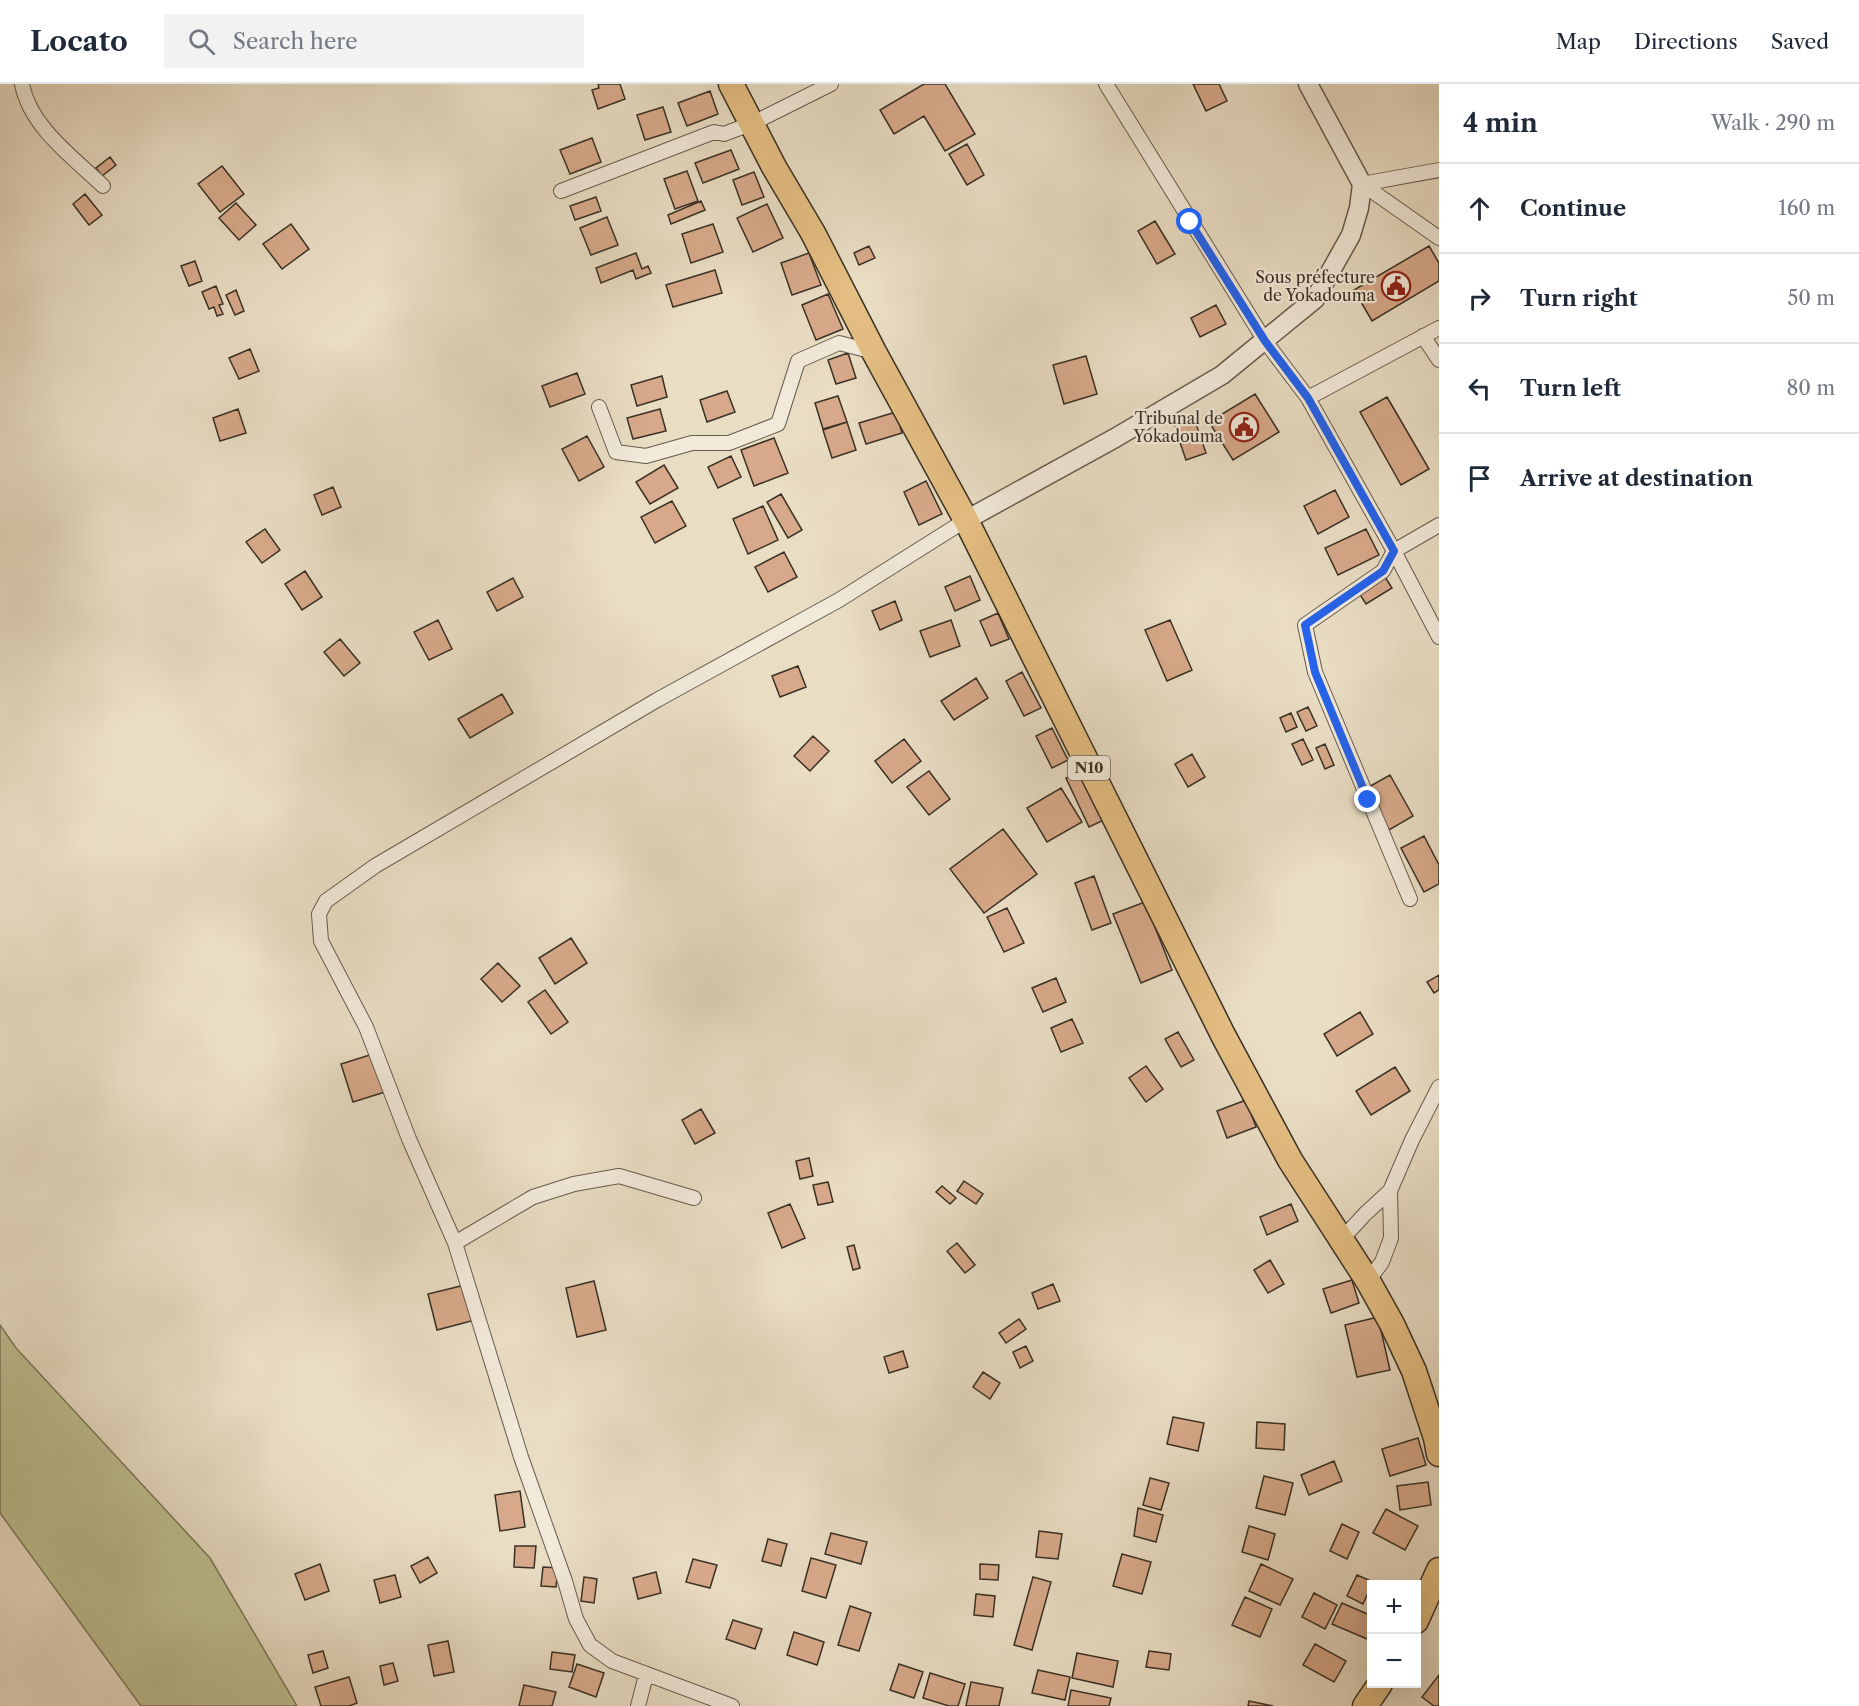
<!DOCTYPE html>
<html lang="en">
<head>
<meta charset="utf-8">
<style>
	:root { --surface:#fff; --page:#f2f2f3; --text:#1f2937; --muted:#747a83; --line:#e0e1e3 }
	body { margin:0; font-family:"Libre Caslon Text",serif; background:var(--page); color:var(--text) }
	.controls { position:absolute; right:18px; bottom:18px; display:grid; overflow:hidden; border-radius:0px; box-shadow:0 6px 24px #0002 }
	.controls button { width:54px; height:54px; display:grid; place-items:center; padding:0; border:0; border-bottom:2px solid var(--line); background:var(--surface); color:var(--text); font:30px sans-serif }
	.stop { position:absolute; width:18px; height:18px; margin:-14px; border:4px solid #2563eb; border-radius:50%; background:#fff }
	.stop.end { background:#2563eb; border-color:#fff; box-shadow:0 2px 6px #0008 }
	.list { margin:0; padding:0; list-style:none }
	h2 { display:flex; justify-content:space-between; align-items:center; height:78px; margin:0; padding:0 24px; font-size:26px }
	h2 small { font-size:20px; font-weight:400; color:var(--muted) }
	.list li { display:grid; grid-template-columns:39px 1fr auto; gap:18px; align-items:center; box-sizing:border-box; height:90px; padding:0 24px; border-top:2px solid var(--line) }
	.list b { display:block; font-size:22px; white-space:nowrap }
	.list em { font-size:20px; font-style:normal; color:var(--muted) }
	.icon { flex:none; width:33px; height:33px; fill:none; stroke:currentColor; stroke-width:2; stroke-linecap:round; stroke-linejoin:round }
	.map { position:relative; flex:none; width:1439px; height:1622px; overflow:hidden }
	header { display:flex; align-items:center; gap:36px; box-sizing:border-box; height:84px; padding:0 30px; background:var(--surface); border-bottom:2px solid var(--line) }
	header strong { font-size:28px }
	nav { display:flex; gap:33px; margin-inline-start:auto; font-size:21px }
	.search { width:420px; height:54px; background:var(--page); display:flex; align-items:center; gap:15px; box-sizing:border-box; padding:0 21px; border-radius:0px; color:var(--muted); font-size:22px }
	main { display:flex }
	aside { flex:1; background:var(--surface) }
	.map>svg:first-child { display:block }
	.green { fill:#bdbf90; stroke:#7c785a; stroke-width:1.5 }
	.building { fill:#d7a98a; stroke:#3a3125; stroke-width:1.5 }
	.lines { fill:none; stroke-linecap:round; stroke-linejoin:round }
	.minor-casing { stroke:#665c4d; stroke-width:16 }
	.tertiary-casing { stroke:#665c4d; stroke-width:21 }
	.trunk-casing { stroke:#3a3125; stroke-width:27 }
	.minor { stroke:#f1e9d9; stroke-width:14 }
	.tertiary { stroke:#f1e9d9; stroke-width:18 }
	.trunk { stroke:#e4be82; stroke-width:24 }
	.route { stroke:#2563eb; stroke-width:8 }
	.labels { text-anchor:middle; stroke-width:4.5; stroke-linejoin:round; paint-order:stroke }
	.shield { fill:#f1e9d9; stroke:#71685b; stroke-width:1.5 }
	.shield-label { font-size:15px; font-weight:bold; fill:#3a3125 }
	.poi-label { font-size:16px; fill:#3a3125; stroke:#f1e9d9; text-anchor:end }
</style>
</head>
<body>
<header>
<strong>Locato</strong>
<div class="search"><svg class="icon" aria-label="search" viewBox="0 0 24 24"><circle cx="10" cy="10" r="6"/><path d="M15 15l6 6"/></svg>Search here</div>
<nav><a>Map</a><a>Directions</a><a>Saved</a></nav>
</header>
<main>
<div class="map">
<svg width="1439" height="1622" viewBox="0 0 1439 1622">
	<rect width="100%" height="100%" fill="#e9ddc4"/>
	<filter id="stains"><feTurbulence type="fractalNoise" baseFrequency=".00333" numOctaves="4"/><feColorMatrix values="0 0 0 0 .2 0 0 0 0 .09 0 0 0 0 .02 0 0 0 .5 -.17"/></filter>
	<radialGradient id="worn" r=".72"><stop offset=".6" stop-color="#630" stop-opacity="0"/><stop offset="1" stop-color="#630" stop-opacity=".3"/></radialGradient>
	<path class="green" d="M0,1241l16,23 194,210 87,148h-156l-141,-193z"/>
	<path class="building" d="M598,0h22l5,15 -27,10 -6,-19 7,-2z
		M924,0h21l30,50 -30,17 -21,-35 -30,18 -14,-24z
		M1193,0h26l8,17 -21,10z
		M710,7l8,23 -31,12 -9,-23z
		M663,23l8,25 -26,8 -8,-25z
		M592,54l9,24 -31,12 -10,-24z
		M967,60l17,31 -17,10 -18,-31z
		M731,66l8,19 -36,14 -8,-20z
		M110,73l6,8 -14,11 -6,-8z
		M222,82l22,28 -24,18 -22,-28z
		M687,87l11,30 -23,8 -11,-30z
		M754,88l10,25 -22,8 -9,-25z
		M85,110l17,21 -13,10 -16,-21z
		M596,113l5,14 -26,9 -5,-14z
		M701,117l4,9 -34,14 -3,-9z
		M236,119l20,22 -17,15 -20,-22z
		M767,120l16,34 -30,14 -16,-34z
		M607,133l11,28 -27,10 -11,-27z
		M1155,137l20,33 -18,10 -19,-33z
		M291,140l18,25 -27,20 -19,-25z
		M713,140l10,28 -32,11 -9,-29z
		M869,162l6,12 -16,7 -5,-12z
		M1429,162l10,17v18l-67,40 -18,-31z
		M636,169l6,16 6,-3 3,7 -15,6 -3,-9 -32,13 -5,-15z
		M809,169l12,32 -29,10 -11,-32z
		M195,177l7,20 -13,5 -8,-20z
		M715,186l7,23 -49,14 -7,-22z
		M216,202l7,18 -4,1 4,9 -6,2 -3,-9 -5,2 -7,-17z
		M236,206l8,21 -9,4 -9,-20z
		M828,210l15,35 -27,11 -14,-35z
		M1216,221l10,19 -26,13 -9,-19z
		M250,265l9,22 -20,8 -10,-21z
		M848,269l8,25 -20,6 -8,-24z
		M1086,272l11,38 -33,10 -11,-39z
		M577,289l8,21 -35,13 -8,-21z
		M662,292l5,21 -30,9 -6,-21z
		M727,307l8,21 -28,10 -7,-22z
		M1255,310l24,38 -46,28 -24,-38z
		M838,312l9,26 -24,7 -8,-26z
		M1387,313l42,72 -28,16 -41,-73z
		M238,325l8,24 -26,8 -7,-23z
		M660,325l6,22 -33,8 -6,-21z
		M896,328l6,21 -36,11 -7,-21z
		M1194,334l12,35 -20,7 -12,-35z
		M847,338l9,28 -24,8 -9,-28z
		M587,352l17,31 -25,14 -17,-32z
		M774,354l14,35 -34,13 -13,-36z
		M731,372l10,21 -23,11 -10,-21z
		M664,381l14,23 -28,16 -14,-22z
		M926,397l16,33 -23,11 -15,-33z
		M333,403l8,20 -19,8 -8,-20z
		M1335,406l14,27 -31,17 -14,-28z
		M781,410l21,36 -14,8 -21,-36z
		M672,417l14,25 -31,17 -14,-26z
		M763,422l15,34 -30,14 -15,-35z
		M265,445l15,21 -18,13 -16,-21z
		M1366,445l13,26 -41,20 -13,-27z
		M784,468l13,25 -29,15 -13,-25z
		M305,487l17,26 -20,13 -17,-26z
		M970,492l10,24 -25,11 -10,-24z
		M1385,493l7,11 -26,16 -7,-11z
		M513,494l10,19 -26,14 -10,-19z
		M895,517l7,19 -22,10 -8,-19z
		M998,529l11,26 -18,7 -11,-25z
		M438,536l14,29 -23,11 -15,-28z
		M951,536l9,26 -30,11 -10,-26z
		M1170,536l22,50 -25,11 -22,-51z
		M340,555l20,24 -16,13 -20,-24z
		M798,582l8,21 -26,10 -8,-21z
		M1022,588l19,36 -17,8 -18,-35z
		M976,594l12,20 -34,22 -13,-19z
		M502,610l11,19 -43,25 -12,-19z
		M1308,623l9,19 -11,5 -9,-19z
		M1291,629l6,14 -11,5 -6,-14z
		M1052,644l16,32 -16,8 -16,-32z
		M813,652l16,15 -19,20 -16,-15z
		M904,655l17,22 -29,22 -17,-22z
		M1303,655l10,21 -11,5 -10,-21z
		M1325,660l9,21 -9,4 -9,-21z
		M1192,670l13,23 -17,10 -13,-23z
		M929,687l21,28 -21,16 -22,-28z
		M1081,687l23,49 -15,7 -23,-49z
		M1390,691l23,41 -24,14 -24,-41z
		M1061,704l21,34 -35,20 -20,-34z
		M1003,745l34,45 -53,39 -34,-44z
		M1424,752l15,29v19l-15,8 -23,-44z
		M1094,792l17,47 -19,7 -17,-47z
		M1145,818l27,68 -31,13 -28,-69z
		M1007,824l17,35 -20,9 -17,-35z
		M571,854l16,25 -32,21 -16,-26z
		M498,879l22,23 -18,16 -21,-23z
		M1439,891v15l-5,3 -7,-11z
		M1056,894l10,24 -23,10 -11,-24z
		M545,906l23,32 -17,12 -23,-32z
		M1360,928l13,22 -36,22 -13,-22z
		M1072,935l11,24 -22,9 -10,-24z
		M1178,948l16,28 -13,7 -16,-28z
		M373,970l12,38 -32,10 -12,-38z
		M1146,982l17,23 -17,13 -17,-24z
		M1395,983l15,24 -39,24 -15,-24z
		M1246,1016l10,27 -29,11 -10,-27z
		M701,1025l14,24 -20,11 -13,-24z
		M809,1074l4,18 -13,3 -4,-18z
		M964,1097l19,13 -7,10 -19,-13z
		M828,1098l5,20 -15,3 -5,-20z
		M942,1102l14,12 -6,6 -14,-12z
		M790,1120l15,34 -23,10 -14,-35z
		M1291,1120l7,17 -31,14 -7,-18z
		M957,1159l18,22 -10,8 -18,-22z
		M854,1161l6,23 -7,2 -6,-23z
		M1270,1176l14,24 -16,9 -14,-23z
		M1352,1196l7,23 -28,10 -8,-24z
		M594,1197l12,49 -29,7 -11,-49z
		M1053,1200l7,17 -22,8 -6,-16z
		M465,1201l10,35 -38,10 -9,-36z
		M1378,1233l12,53 -33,7 -12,-52z
		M1019,1235l7,10 -20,14 -7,-10z
		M1026,1262l7,15 -13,7 -7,-16z
		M903,1267l5,16 -19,6 -5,-16z
		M983,1288l17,11 -10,16 -17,-12z
		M1173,1333l31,6 -6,28 -31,-7z
		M1257,1338l28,2 -1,26 -28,-2z
		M1418,1354l8,27 -36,11 -8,-27z
		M1334,1377l8,20 -33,14 -8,-20z
		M1264,1392l29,7 -8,32 -29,-7z
		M1150,1394l19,5 -8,27 -18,-5z
		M1428,1398l3,23 -31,5 -3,-24z
		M520,1407l5,36 -25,4 -5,-36z
		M1138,1424l25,7 -7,27 -22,-6z
		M1386,1425l32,17 -13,24 -32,-17z
		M1342,1440l17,8 -12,27 -17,-8z
		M1249,1442l26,8 -7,26 -26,-8z
		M1039,1447l23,3 -4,25 -22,-2z
		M831,1449l36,9 -6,22 -36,-10z
		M768,1455l19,5 -6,22 -19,-5z
		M515,1462h21l-2,22 -20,-1z
		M1122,1470l29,8 -9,32 -29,-8z
		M428,1473l9,16 -17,10 -9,-17z
		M811,1474l25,7 -10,33 -24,-7z
		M693,1475l24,6 -7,23 -24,-6z
		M320,1480l9,27 -24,9 -10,-26z
		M980,1480l19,1 -1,15 -18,-1z
		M1261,1480l32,15 -13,26 -31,-14z
		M543,1483l15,1 -2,19 -15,-1z
		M656,1488l5,21 -23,6 -5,-21z
		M395,1491l6,22 -21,6 -6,-23z
		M1357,1491l16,7 -10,22 -16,-8z
		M584,1493l13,2 -3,24 -13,-2z
		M1033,1493l18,5 -19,68 -18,-5z
		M1314,1509l23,12 -12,24 -23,-12z
		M976,1510l19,2 -2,21 -19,-2z
		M1245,1513l27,12 -12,28 -28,-12z
		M1342,1519l30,13v13l-5,10 -35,-15z
		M850,1522l21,7 -12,38 -21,-6z
		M733,1536l29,9 -7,20 -29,-10z
		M794,1548l30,10 -7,23 -30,-10z
		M448,1557l6,31 -20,4 -6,-31z
		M1315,1560l31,17 -12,21 -31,-17z
		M323,1567l5,17 -15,5 -5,-18z
		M1149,1567l22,3 -2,16 -23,-3z
		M552,1568l23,3 -3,17 -22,-3z
		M1077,1569l41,8 -5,26 -41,-9z
		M393,1579l5,18 -14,4 -4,-19z
		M577,1580l27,9 -8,24 -27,-10z
		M899,1580l24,8 -9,26 -24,-8z
		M1038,1586l32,7 -5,23 -33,-7z
		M930,1589l35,11 -7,22h-9l-26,-8z
		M1439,1591v31h-5l-12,-9z
		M349,1593l8,26 -8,3h-28l-6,-19z
		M971,1598l32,6 -4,18h-33z
		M524,1601l32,7 -4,14h-33z
		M1071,1606l40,8 -2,8h-41z
		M1249,1617l24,5h-25z"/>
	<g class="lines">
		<g class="minor-casing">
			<path id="minor" d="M22,0c8,43 51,73 81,102
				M1106,0l159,257 43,57 86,153 45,86
				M1362,100l77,54
				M1362,100l77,-14
				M561,107l153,-59 10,2 29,-11 78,-39
				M1423,252l16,24
				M1308,314l131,-70
				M599,323l17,45 30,4 46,-13h37l49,-19 20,-63 41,-18 35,9
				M1410,815l-95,-227 -10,-47 78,-54 11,-20 45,-26
				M1342,1155l23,-25 25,-23
				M455,1159l78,-46 41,-13 45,-8 75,22
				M1368,1197l14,-19 9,-24 -1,-47 22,-51 27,-53
				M638,1622l8,-31
				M732,1622l-120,-45 -22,-16 -14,-26 -11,-38 -44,-124 -66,-214 -46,-104 -43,-112 -45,-86 -2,-27 7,-13 49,-35 282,-166 182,-100 127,-80"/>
		</g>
		<g class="tertiary-casing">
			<path id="tertiary" d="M966,436l149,-82 107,-63 93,-76 36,-64 8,-27 3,-24 -54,-100"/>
		</g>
		<g class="trunk-casing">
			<path id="trunk" d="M731,0l43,83 39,66 61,119 92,168 257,515 67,125 78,121 24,43 22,47 22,67 3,16
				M1416,1537l23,-51
				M1365,1622l15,-22"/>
		</g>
		<use href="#minor" class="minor"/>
		<use href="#tertiary" class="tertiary"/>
		<use href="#trunk" class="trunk"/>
	</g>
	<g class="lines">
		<path class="route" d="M1190,138l75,119 43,57 86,153 -11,20 -78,54 10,47 53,128"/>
	</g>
	<defs>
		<g id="civic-ring" transform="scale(1.5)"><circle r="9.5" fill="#f1e9d9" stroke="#8f2418" stroke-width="1.5"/><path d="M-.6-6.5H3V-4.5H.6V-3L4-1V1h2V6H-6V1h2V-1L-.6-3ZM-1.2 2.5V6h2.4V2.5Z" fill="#8f2418"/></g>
	</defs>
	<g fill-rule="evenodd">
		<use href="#civic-ring" x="1396" y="202"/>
		<use href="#civic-ring" x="1244" y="343"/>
	</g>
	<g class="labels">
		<rect class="shield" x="1068" y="672" width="42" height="24" rx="4.5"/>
		<g class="shield-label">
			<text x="1089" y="689">N10</text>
		</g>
		<g class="poi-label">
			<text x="1375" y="199">Sous préfecture<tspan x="1375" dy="18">de Yokadouma</tspan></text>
			<text x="1223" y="340">Tribunal de<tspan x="1223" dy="18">Yokadouma</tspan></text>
		</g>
	</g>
	<rect width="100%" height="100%" filter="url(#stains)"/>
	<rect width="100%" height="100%" fill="url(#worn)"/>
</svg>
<div class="controls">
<button>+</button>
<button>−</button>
</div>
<div class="stop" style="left:1190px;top:138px"></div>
<div class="stop end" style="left:1368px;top:716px"></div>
</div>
<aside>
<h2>4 min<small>Walk · 290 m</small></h2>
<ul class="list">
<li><svg class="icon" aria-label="ahead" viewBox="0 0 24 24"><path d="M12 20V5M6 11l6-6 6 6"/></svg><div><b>Continue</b></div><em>160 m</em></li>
<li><svg class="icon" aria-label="right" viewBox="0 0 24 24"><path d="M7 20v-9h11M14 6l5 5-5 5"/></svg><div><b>Turn right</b></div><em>50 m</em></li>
<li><svg class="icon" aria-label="left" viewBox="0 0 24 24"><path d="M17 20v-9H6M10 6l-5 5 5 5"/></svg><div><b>Turn left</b></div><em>80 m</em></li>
<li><svg class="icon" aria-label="arrive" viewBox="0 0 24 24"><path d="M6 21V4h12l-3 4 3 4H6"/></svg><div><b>Arrive at destination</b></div></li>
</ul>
</aside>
</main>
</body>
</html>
